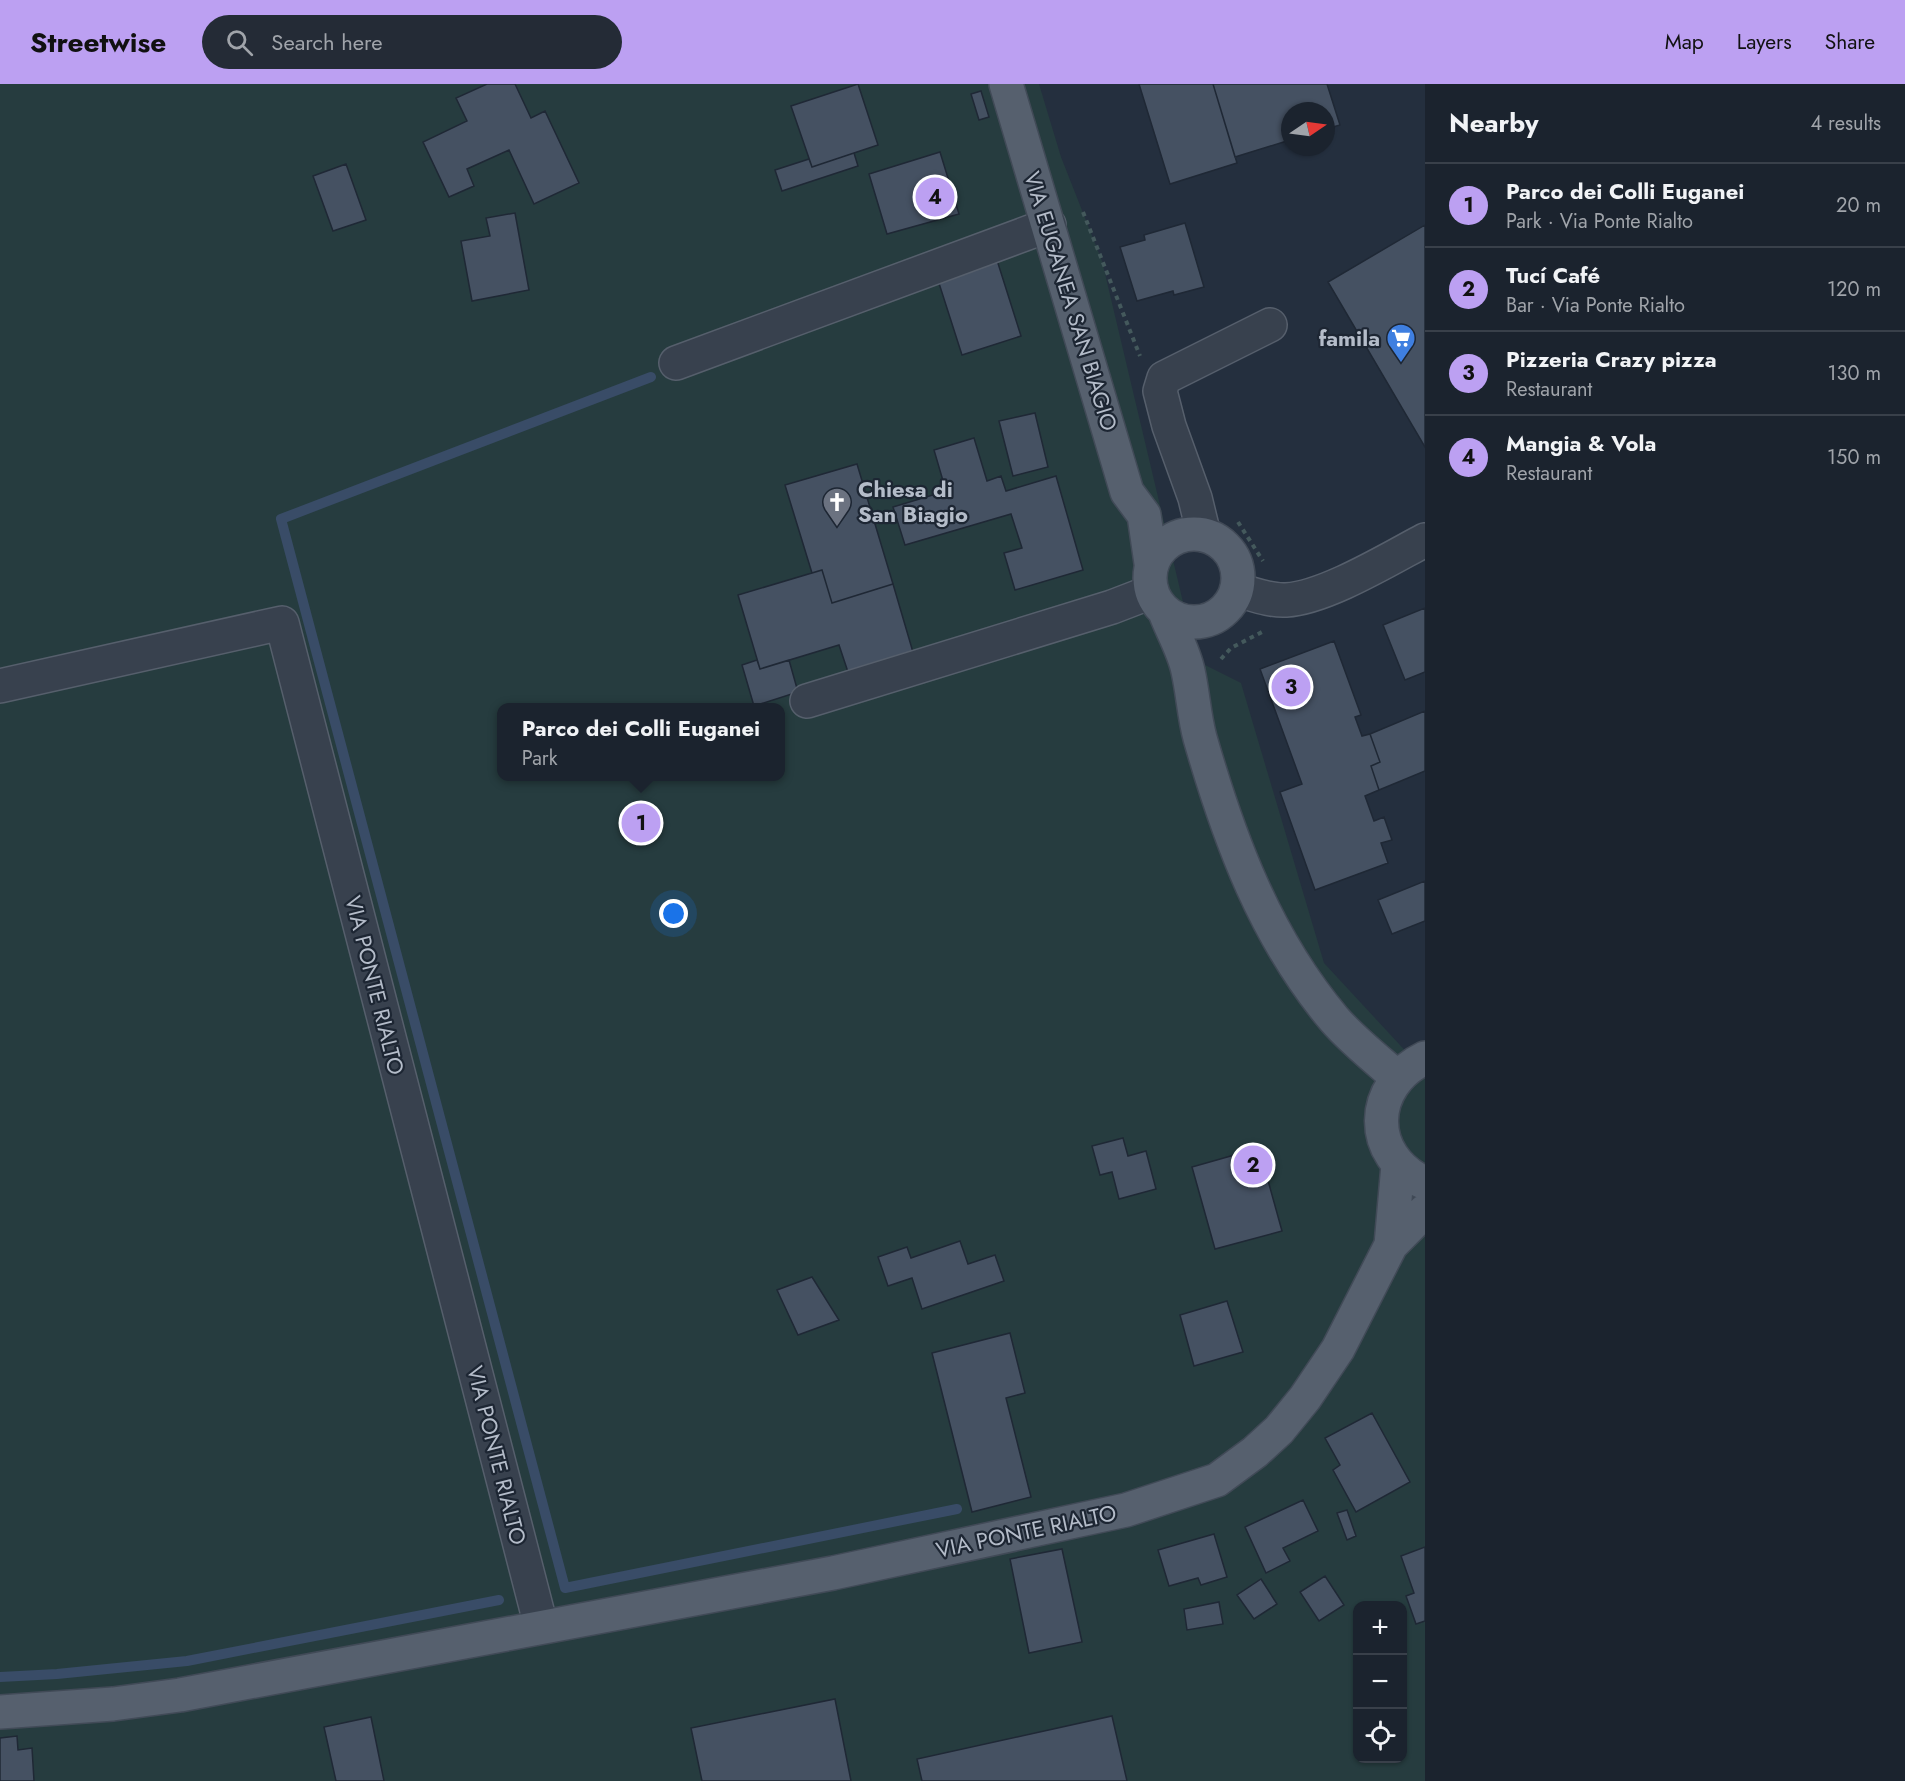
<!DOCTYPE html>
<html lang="en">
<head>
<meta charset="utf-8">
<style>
	:root { --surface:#1b232e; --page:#242b36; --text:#f1f3f6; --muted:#a0a4aa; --line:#39404a; --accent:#bca0f2 }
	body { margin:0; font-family:Jost,sans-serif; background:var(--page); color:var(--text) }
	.controls { position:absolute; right:18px; bottom:18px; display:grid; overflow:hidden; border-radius:12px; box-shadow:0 2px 4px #0004 }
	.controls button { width:54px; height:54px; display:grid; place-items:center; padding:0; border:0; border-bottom:2px solid var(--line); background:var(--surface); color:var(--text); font:30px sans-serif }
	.compass { position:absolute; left:1281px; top:18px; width:54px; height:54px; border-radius:50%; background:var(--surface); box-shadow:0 2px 4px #0004; rotate:77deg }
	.you { position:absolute; left:674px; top:830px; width:21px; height:21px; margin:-15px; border:4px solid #fff; border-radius:50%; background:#1a73e8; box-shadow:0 0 0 9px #1a73e833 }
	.badge { display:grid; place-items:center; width:39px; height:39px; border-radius:50%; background:var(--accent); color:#111; font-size:20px; font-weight:700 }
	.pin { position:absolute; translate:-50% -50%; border:3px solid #fff; box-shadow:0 2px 6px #0006 }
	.popup { position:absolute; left:497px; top:619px; width:288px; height:78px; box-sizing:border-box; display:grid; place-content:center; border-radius:12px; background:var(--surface); filter:drop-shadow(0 2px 4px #0005); font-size:20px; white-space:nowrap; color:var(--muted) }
	.popup b { font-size:22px; color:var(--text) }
	.popup::after { content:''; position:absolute; left:50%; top:100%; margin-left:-12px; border:12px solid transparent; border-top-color:var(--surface) }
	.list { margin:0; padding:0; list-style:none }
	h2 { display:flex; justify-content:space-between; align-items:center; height:78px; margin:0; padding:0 24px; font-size:26px }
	h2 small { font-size:20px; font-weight:400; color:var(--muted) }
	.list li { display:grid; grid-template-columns:39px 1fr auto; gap:18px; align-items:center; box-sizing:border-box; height:84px; padding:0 24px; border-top:2px solid var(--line) }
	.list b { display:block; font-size:22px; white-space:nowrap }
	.list p { margin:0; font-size:20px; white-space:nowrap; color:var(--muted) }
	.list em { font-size:20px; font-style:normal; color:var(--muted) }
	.icon { flex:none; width:33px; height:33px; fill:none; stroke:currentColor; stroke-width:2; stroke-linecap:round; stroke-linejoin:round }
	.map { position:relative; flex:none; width:1425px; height:1697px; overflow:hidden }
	header { display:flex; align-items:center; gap:36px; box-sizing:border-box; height:84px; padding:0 30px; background:var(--accent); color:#111 }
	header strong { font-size:28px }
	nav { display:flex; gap:33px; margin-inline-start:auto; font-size:21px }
	.search { width:420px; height:54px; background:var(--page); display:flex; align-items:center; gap:15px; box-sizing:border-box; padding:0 21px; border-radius:33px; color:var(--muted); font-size:22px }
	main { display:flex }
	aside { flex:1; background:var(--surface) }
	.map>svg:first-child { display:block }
	.green { fill:#263c3f; fill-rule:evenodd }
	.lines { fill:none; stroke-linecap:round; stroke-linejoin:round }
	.stream { stroke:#394c67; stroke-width:10 }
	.building { fill:#455162; stroke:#1f2835; stroke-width:1.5 }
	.minor-casing { stroke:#565f6c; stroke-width:36 }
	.major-casing { stroke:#414a57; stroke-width:36 }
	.path { stroke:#44595c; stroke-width:4; stroke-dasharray:4.5 4.5; stroke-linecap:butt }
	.minor { stroke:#38414e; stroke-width:33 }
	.major { stroke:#56606e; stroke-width:33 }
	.labels { text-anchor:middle; stroke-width:4.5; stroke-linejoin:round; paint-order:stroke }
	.street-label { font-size:22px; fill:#b4bcc9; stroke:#1d2633 }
	.poi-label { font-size:22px; font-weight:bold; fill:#b4bcc9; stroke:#1d2633; text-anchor:end }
</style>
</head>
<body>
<header>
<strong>Streetwise</strong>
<div class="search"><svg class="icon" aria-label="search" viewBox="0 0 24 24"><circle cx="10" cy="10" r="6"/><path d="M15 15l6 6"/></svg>Search here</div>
<nav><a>Map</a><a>Layers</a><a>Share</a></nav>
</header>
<main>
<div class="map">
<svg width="1425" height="1697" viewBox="0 0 1425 1697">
	<rect width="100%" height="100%" fill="#242f3e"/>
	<path class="green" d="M0,0h1039l22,73 41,104 95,400 44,22 83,280 88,95 13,10v713h-1425zM502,624h278v68h-278zM1358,1522h44v152h-44z"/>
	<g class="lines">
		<path class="stream" d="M651,293l-370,142 284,1069 392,-79
			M0,1593l57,-3 130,-13 312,-61"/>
	</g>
	<path class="building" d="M487,0h28l16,34 14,-7 34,72 -45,21 -25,-54 -42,19 7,17 -25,11 -26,-55 44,-21 -11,-23z
		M858,0l20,61 -66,22 -21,-61z
		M1139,0h74l24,79 -67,21z
		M1213,0h114l13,41 -14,4v-18h-36v29l-55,17z
		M981,7l8,26 -10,3 -8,-26z
		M940,68l19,62 -72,20 -18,-60z
		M854,69l4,13 -76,25 -7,-21 34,-11 3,8z
		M346,80l20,56 -33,11 -20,-55z
		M515,129l14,77 -57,11 -11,-60 29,-5 -4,-18z
		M1185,139l19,64 -30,8 -1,-4 -36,10 -17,-54 25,-7 -1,-5z
		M1425,141v222l-97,-165z
		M996,173l25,79 -59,19 -25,-78z
		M1035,329l13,54 -35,9 -14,-55z
		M974,354l13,43 14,-5 5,15 50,-15 27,94 -68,20 -11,-37 18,-5 -11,-34 -106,31 -12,-38 53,-16 -12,-41z
		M857,380l36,120 -61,19 -10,-33 -10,3 -27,-88z
		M822,486l10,33 61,-19 22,75 -65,19 -11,-33 -79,24 -22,-74z
		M1425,524v64l-20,8 -22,-55z
		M1334,557l27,74 -6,2 7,19 8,-2 10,28 -9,4 8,24 -14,6 9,25 10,-4 8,23 -11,3 7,20 -73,27 -35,-98 22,-8 -42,-115z
		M757,576l3,9 29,-9 9,32 -44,14 -12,-41z
		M1425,627v60l-46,19 -8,-24 9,-4 -10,-28z
		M1425,797v40l-33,13 -14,-34z
		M1123,1054l5,18 18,-5 10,38 -37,10 -7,-27 -12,3 -8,-29z
		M1259,1064l23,83 -67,18 -23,-82z
		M960,1157l8,23 27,-9 9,26 -82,28 -10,-31 -24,8 -10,-29 29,-10 4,11z
		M812,1193l27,43 -41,15 -21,-45z
		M1227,1217l16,51 -49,14 -14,-51z
		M1010,1249l15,60 -19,5 25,99 -59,15 -40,-159z
		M1372,1329l38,69 -54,30 -23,-42 7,-5 -15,-27z
		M1303,1416l15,31 -35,17 7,13 -24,12 -21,-46z
		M1347,1426l9,26 -9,4 -10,-27z
		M1214,1450l13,43 -26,8 -3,-7 -29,8 -11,-36z
		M1425,1463v74l-9,3 -10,-28 8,-3 -13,-37z
		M1062,1465l20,93 -53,11 -19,-94z
		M1325,1492l19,29 -25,16 -19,-29z
		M1261,1495l16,25 -23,15 -17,-24z
		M1219,1518l4,22 -36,6 -3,-21z
		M835,1615l16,82h-149l-11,-53z
		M1112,1632l15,65h-205l-5,-22z
		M371,1633l13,64h-48l-12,-54z
		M17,1652l1,14 14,-2 2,33h-34v-43z"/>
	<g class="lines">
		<g class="minor-casing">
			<path id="minor" d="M676,279l373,-138
				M1204,451l-9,-37 -26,-72 -9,-35 4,-13 106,-53
				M1237,506c16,4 32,11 49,10 39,-2 103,-41 139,-60
				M0,602l282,-63 259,1003
				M807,617l305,-94 39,-15"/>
		</g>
		<g class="major-casing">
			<path id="major" d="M1006,0l121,408 17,23 7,48
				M1150 494a44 44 0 1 1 88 0a44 44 0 1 1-88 0Z
				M1165,528c7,19 19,39 23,59 5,22 6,45 12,67 29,101 65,199 134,281 18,21 42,40 63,58
				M1425,974c-57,27 -59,98 0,125
				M1391,1161l7,-80
				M0,1628l113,-8 67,-9 653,-122 293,-63 91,-30 38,-28 24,-22 26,-32 33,-49 53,-104 34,-34"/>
		</g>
		<path class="path" d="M1083,128l57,144
			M1238,438l25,39
			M1221,575l10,-11 31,-16"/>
		<use href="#minor" class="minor"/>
		<use href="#major" class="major"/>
	</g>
	<defs>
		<g id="supermarket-pin" transform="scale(1.5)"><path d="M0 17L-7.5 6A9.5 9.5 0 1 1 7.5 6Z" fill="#3f7fe0" stroke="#1d2633"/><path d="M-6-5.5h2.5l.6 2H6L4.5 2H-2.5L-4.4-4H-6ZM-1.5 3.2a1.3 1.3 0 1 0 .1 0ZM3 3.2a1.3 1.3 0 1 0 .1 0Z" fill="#fff"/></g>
		<g id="church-pin" transform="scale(1.5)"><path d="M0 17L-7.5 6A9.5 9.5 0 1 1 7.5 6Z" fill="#6b7280" stroke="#1d2633"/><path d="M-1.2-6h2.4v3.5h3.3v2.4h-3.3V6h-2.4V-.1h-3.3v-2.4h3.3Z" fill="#fff"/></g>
	</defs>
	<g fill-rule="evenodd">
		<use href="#supermarket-pin" x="1401" y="254"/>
		<use href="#church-pin" x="837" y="418"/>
	</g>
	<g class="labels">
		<g class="street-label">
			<text transform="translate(1071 217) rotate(73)" y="8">VIA EUGANEA SAN BIAGIO</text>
			<text transform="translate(375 901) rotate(76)" y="8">VIA PONTE RIALTO</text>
			<text transform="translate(497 1371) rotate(76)" y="8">VIA PONTE RIALTO</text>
			<text transform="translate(1026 1447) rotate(-12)" y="8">VIA PONTE RIALTO</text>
		</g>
		<g class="poi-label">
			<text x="1380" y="262">famila</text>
			<text x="858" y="413" text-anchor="start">Chiesa di<tspan x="858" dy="25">San Biagio</tspan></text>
		</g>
	</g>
</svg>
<div class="controls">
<button>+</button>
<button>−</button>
<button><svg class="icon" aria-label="locate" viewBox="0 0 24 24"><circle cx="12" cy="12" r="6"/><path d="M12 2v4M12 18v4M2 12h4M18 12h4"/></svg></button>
</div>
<svg class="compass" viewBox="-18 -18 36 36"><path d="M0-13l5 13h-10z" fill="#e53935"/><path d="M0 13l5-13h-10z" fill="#a0a4aa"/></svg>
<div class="you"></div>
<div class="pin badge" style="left:641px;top:739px">1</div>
<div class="popup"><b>Parco dei Colli Euganei</b>Park</div>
<div class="pin badge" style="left:1253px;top:1081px">2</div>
<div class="pin badge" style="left:1291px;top:603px">3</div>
<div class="pin badge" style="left:935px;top:113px">4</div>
</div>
<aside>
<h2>Nearby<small>4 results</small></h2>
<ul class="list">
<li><span class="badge">1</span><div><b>Parco dei Colli Euganei</b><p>Park · Via Ponte Rialto</p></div><em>20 m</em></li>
<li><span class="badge">2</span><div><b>Tucí Café</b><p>Bar · Via Ponte Rialto</p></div><em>120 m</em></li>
<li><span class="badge">3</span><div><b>Pizzeria Crazy pizza</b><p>Restaurant</p></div><em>130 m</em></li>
<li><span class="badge">4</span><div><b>Mangia &amp; Vola</b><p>Restaurant</p></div><em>150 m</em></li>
</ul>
</aside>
</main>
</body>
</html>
